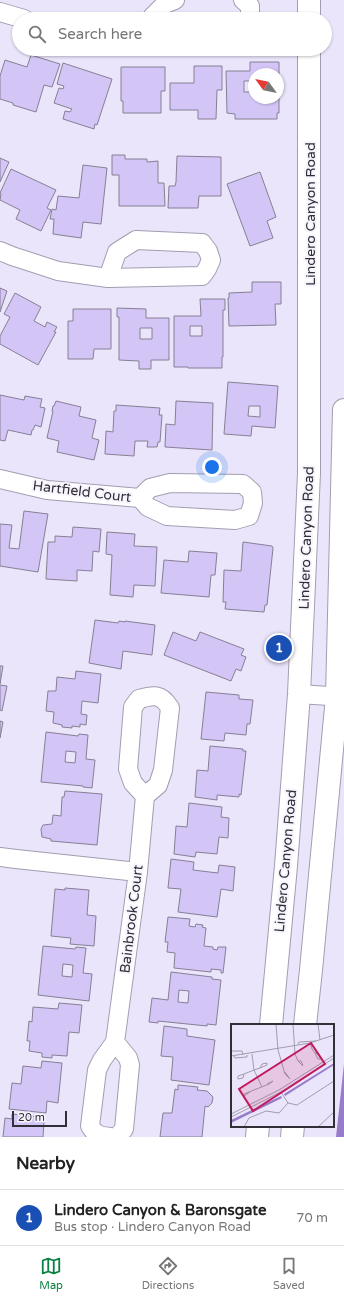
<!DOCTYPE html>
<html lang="en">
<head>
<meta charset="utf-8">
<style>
	:root { --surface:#fff; --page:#f2f2f2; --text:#222; --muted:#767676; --line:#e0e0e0; --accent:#0b8043 }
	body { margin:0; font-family:"Varela Round",sans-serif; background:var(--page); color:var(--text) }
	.compass { position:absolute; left:248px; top:68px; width:36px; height:36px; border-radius:50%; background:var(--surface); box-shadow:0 1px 3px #0004; rotate:303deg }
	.scale { position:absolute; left:12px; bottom:10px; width:55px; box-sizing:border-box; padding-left:4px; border:2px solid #312f37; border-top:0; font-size:11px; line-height:14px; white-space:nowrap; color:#312f37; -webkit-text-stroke:3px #f7f4fd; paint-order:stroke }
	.you { position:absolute; left:212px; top:467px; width:14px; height:14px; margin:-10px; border:3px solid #fff; border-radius:50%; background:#1a73e8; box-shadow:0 0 0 6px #1a73e833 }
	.badge { display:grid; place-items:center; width:26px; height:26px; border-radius:50%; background:var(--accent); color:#fff; font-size:13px; font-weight:700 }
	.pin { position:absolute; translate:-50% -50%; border:2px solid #fff; box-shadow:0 1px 4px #0006 }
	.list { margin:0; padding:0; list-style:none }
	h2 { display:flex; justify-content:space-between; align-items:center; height:52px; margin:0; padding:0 16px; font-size:17px }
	h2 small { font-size:13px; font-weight:400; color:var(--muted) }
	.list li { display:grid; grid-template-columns:26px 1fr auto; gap:12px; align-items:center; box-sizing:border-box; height:56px; padding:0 16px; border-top:1px solid var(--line) }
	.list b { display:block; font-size:15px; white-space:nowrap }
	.list p { margin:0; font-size:13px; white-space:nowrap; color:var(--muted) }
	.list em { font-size:13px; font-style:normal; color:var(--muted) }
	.icon { flex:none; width:22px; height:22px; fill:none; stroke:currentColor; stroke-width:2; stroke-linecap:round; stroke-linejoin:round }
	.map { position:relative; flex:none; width:344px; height:1137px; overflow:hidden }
	.search { position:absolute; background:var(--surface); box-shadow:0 1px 3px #0004; left:12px; right:12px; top:12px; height:44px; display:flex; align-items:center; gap:10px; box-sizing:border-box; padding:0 14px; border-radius:22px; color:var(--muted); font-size:15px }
	.sheet { height:108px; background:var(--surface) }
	nav { display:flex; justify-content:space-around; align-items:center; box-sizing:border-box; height:56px; border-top:1px solid var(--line); background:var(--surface); font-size:11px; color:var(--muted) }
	nav a { display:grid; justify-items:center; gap:2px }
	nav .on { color:var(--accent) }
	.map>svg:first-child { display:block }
	.water { fill:#977cca }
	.building { fill:#d4c5f7; stroke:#868094; fill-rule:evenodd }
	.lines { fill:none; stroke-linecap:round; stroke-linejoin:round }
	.street-casing { stroke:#a39db1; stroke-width:20 }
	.secondary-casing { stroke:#a39db1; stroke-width:24 }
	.street { stroke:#fff; stroke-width:18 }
	.secondary { stroke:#fff; stroke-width:22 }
	.labels { text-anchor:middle; stroke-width:4; stroke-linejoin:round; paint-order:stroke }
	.street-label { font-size:14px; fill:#312f37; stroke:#f7f4fd }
	.inset-road { fill:none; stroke:#a19cad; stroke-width:1 }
	.view { fill:#c2185b; fill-opacity:0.15; stroke:#c2185b; stroke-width:2 }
	.inset-edge { fill:none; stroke:#312f37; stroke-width:2 }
</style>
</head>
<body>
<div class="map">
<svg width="344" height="1137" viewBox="0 0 344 1137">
	<rect width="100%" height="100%" fill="#ebe5fb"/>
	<path class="water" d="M344,1064v73h-8z"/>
	<path class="building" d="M31,55l29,9 -8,23 -8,-2 -8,27 -23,-7v-2l-13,-4v-23l5,-16 22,7z
		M250,62h29v51h-2v6h-42v-5l-8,-1 -1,-42h24zM254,74h24v24h-24v-6h-10v-11h10z
		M63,63l49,16 -15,46 -2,-1 -1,5 -31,-10 2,-8 5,1 2,-3 -18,-6 5,-15 4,1 1,-3 -7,-2z
		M194,66h28v24h-5l-1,29h-18v-9h-28v-27h24z
		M121,67h44v24h-4v22h-38v-12h-2z
		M112,155h13v4h22v3l11,-1v22h6l1,23h-46v-31h-7z
		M177,156l44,1v39h-22l-1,12h-30l1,-22h6l1,-4z
		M0,158l9,4 -9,20z
		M83,165l24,3 -6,56 -18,-2 -2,16 -28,-4 1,-15h-4l2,-10 4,1 2,-14 21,2z
		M11,169l45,21 -9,18 4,2 -10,21 -25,-12 4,-9 -20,-10 1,-6 -1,-1z
		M260,172l16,45 -9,4 6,17 -23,8 -23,-62z
		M252,282h29v22h-6l1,21 -47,1 -1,-28h1v-5l23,-1z
		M0,288l7,3 -7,21z
		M15,293l26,14 -7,14 11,6 2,-5 10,5 -3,5h2l-18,33 -38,-21v-8l10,-19 -6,-3z
		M200,299h25v11h-2v47h-1v11h-34v-1h-14v-51h27zM190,326h12v10h-12z
		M117,308l29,1v9h23v42h-18v9h-12v-8l-20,-1v-43h-2zM140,328h12v11h-12z
		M73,309h38v40h-17l-1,10h-25v-38h5z
		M228,382l50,4 -3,42 -23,-2 -1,10 -27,-2zM249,406h11v11l-12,-1z
		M0,395l24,5 1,-4 17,3 -2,8 5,1 -4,19 -6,-2 -2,5h-1l-1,5 -23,-5 -3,11 -5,-1z
		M56,401l25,6 -2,9 17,4 -4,18 7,2 -5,20 -37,-8 2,-11 -12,-3 6,-27h-1l1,-5h1z
		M176,401l37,2 -1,47 -47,-3 1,-23 9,1z
		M116,405l44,3 -1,7h3l-2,27h-2l-1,5h-10l1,-6h-13l-1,15 -29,-2 1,-23 7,1 1,-21h2z
		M24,511l24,3 -10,58 -38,-6v-42l12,1 -3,23 10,1z
		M73,527l28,2 -2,23 -6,-1 -1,20 -15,-1v11l-31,-2 2,-37h7v-6l17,1z
		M107,532l28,2 -1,12 23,1 -2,39 -21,-1 -1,12 -23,-2 2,-40 -6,-1z
		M243,542l29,4 1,2 -6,57h-2l-1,7 -39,-3 1,-7h-3l1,-32 17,1z
		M189,551l28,2 -2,22h-4l-2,22 -48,-4 3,-33 24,2z
		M95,620l23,3 1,-2 6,1v-1l30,4 -3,30 -29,-4 -2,18 -32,-6z
		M173,632l23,9 4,-9 44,17 -3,6 5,2 -5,14 -5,-2 -5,12 -67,-26z
		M0,666h3l-3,18z
		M76,671l25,3 -3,29 -16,-2 -1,13 6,1 -1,10 -6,-1v3l-8,-1v2l-10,-1v-2l-9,-2 1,-11 -8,-1 2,-20h8l1,-14 18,2z
		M0,685l7,1 -5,25 -2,-1z
		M206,692l33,3v4l14,1 -3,24h-3l-1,11 -21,-2 -1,8 -23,-2z
		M0,721l3,1 -3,16z
		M46,732l32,4 1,-2 9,1 -2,24 9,1 -3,28 -9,-1v-1l-42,-4zM66,751l10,1 -1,11 -10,-1z
		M210,746l33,3v2h3l-5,44 -2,-1v3l-22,-2v5l-22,-3 2,-27 11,1z
		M65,791l37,3 -5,51 -46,-4v-2l-9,-2 -1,-8 2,-4 9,-1 1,-9 8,1 1,-19h2z
		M189,803l33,4 -1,10 8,1 -1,20 -9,-1 -2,17 -21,-2 -1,5 -21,-3 2,-28 11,1z
		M171,859l23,3 -1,8 25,3 1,-8 16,2 -2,24 -12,-2 -4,28 -39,-5 3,-23 -13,-1z
		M65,888l24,2 -2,25 9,1 -2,30 -24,-2 1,-6 -20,-2 4,-47 10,1z
		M168,917l22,2 -1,7 6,1 1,-3 7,1 -1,2 4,1 -2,18 9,1v2l4,1 1,-3h8l-3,26h-2v-3l-10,-1v3l-37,-4 1,-15 -8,-1 1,-10h-3z
		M43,946l32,3 1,-2 10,1 -3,25 9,1 -3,27 -51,-6zM63,964l10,1 -1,12 -10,-1z
		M171,972l41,5v2l9,1 -5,45 -9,-1v2l-49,-5v2l-9,-1 3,-24 16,2zM179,990l10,1 -1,12 -10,-1z
		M59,1003l23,2 -3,28 -10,-1 -2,24 -15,-1v3l-10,-1v-4l-13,-2 1,-10h-3l2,-20 3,1 1,-15 25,2z
		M164,1026l23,3v7l28,4 -6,45 -38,-5 2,-23 -12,-1z
		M42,1061l20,2 -4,40 -11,-2 -1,12 -37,-4 3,-26 9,1 2,-18 18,2z
		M178,1085l20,2 -1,3 10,1 6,6 -1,6 -4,4 -3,-1 -3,31h-42l3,-24h9l3,-24 3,1z
		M12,1114l29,3 -1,4h4l-1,16h-40l2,-19 7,1z"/>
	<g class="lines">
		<g class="street-casing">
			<path id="street" d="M243,0l7,6v13
				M0,12l24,7
				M152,19v-2l13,-13 10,-4
				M0,251l12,5 46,15 50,7 94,-2 5,-7 4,-9 -3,-9 -6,-8 -66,-3 -19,12 -9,26
				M0,479l47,11 93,8 8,9 19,9 68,4 14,-4 4,-13 -1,-11 -9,-8 -73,-1 -20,5 -10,10
				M299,694l45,3
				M0,857l16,2 122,13
				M115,1042l13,16 2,7 -6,64 -7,8
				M110,1137c-9,-1 -15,-2 -20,-11l7,-56 5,-10 13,-18 23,-170 7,-76 13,-11 5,-15 7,-62c-9,-15 -17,-13 -31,-9l-6,8 -5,62 5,14 12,13"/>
		</g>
		<g class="secondary-casing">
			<path id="secondary" d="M309,0v19
				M271,1025l15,-159 13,-172 10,-221v-424
				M305,1025l6,-55 26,-273 7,-287
				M257,1137l1,-11
				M292,1137l1,-11"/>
		</g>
		<use href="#street" class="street"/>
		<use href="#secondary" class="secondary"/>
	</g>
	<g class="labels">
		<g class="street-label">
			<text transform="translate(310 214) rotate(-90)" y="5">Lindero Canyon Road</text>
			<text transform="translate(82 491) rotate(7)" y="5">Hartfield Court</text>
			<text transform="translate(306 538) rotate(-88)" y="5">Lindero Canyon Road</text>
			<text transform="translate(285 861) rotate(-85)" y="5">Lindero Canyon Road</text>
			<text transform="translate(131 919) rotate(-83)" y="5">Bainbrook Court</text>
		</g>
	</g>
	<g transform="translate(231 1024)">
		<rect width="103" height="103" fill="#ebe5fb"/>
		<path d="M103,39v2l-49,31 -1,-2zM50,72l1,2 -51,25v-3z" fill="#977cca"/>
		<path class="inset-road" d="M45,0l2,26 7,24 5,5 -5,-7M62,0l2,30 3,7 5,5 -2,-5h-3M87,0l2,16M79,19l2,6 3,4 3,6h3l-3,-5 -3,-1M67,20l1,-2 17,-1M0,27h11l1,4M21,30l2,16 8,17M0,32l79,-13 24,-8M3,32l1,2 12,-1v-2M13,50l-1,4 -5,1v-3l6,-2 10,-4 6,-2 7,-3v-2l-5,1 -2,4M19,68l-6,4v-2l25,-10 4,-3 -6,3M50,68l7,11 9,2 37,-24M0,90l48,-24 55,-35M0,93l50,-25 53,-34M13,103l5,-9 17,-7 13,2 9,-10M87,103l16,-15"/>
		<path class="view" d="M80,19l14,21 -72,47 -14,-22z"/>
		<rect width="103" height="103" class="inset-edge"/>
	</g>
</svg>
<svg class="compass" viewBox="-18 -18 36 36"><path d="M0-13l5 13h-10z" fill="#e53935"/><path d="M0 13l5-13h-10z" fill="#767676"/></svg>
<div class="scale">20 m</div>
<div class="you"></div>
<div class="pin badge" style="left:279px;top:648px;background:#1a4fb4">1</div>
<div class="search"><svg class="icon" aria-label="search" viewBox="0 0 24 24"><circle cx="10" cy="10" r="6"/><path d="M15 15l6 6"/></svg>Search here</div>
</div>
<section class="sheet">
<h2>Nearby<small></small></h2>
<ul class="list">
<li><span class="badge" style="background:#1a4fb4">1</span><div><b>Lindero Canyon &amp; Baronsgate</b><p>Bus stop · Lindero Canyon Road</p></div><em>70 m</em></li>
</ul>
</section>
<nav>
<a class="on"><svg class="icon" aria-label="map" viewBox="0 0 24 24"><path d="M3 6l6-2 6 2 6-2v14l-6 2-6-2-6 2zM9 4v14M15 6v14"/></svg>Map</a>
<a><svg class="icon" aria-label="directions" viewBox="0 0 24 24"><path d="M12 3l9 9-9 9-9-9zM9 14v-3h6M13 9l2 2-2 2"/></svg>Directions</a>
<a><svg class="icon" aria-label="saved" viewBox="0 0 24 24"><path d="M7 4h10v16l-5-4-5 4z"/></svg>Saved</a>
</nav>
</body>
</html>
